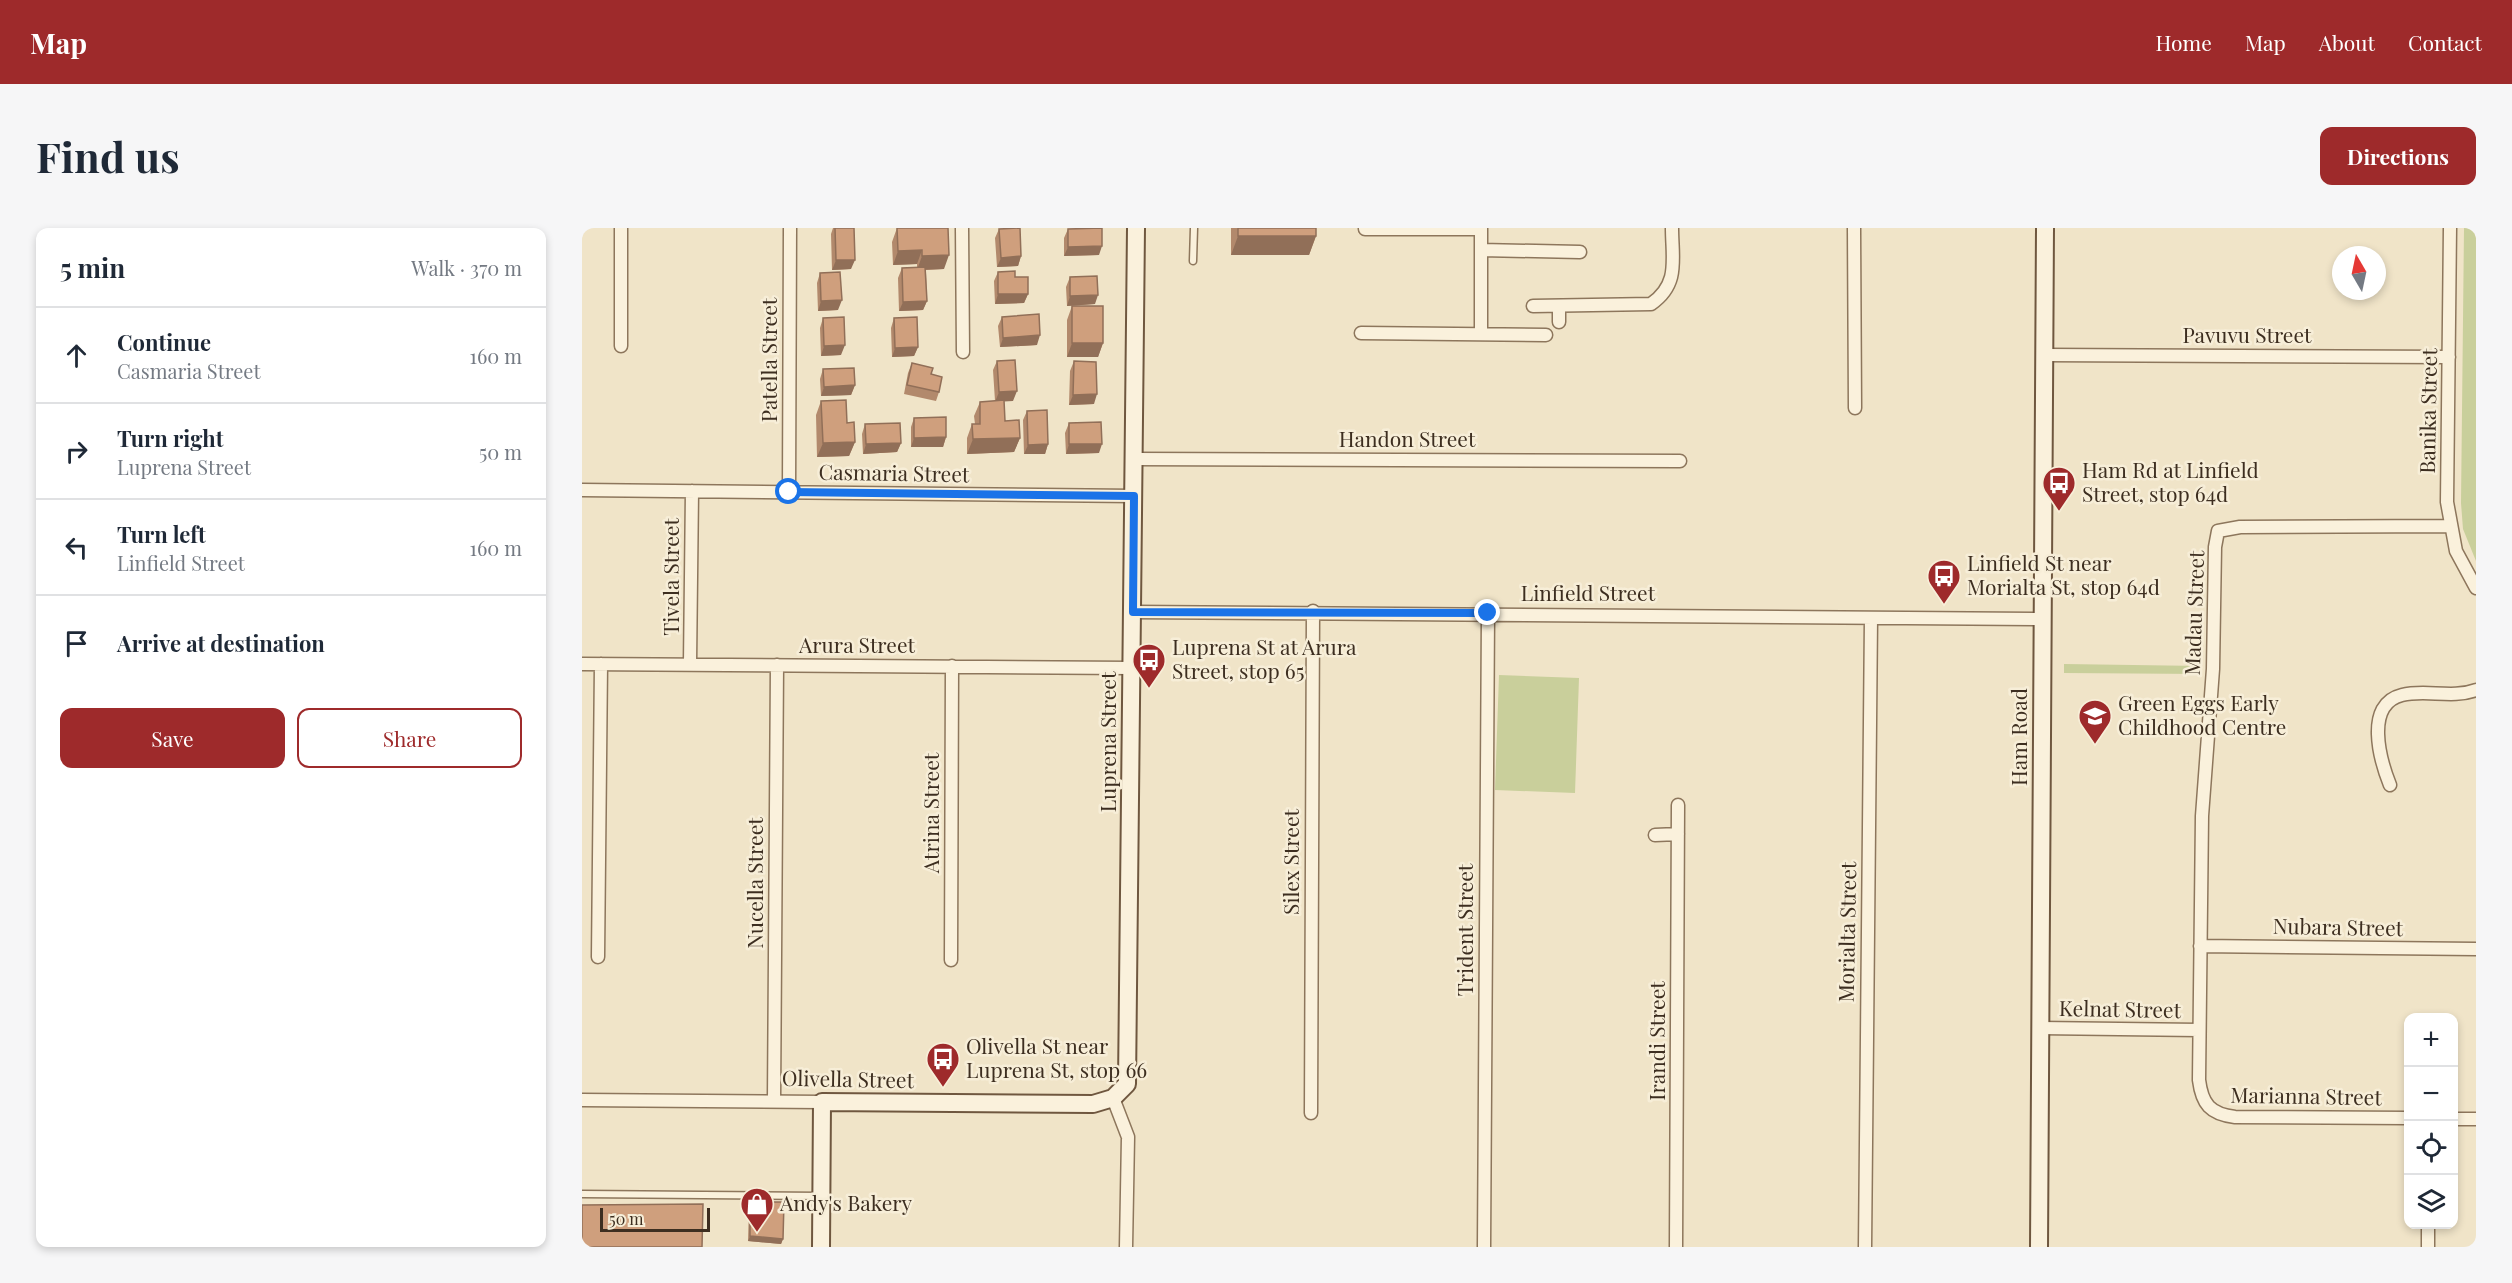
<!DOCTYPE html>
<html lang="en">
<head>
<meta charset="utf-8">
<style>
	:root { --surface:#fff; --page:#f6f6f7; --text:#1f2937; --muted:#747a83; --line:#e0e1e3; --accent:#9e2a2b }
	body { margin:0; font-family:"Playfair Display",serif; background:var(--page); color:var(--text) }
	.controls { position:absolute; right:18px; bottom:18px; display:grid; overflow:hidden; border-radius:12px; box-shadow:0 3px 9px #0003 }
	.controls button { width:54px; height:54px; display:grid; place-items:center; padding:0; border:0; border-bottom:2px solid var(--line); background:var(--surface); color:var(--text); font:30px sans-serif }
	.compass { position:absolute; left:1750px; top:18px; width:54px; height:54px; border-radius:50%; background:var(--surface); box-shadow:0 3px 9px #0003; rotate:351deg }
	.scale { position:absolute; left:18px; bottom:15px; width:110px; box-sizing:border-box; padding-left:6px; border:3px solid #3d2e20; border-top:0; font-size:16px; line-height:21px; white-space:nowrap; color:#3d2e20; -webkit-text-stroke:4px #f7eed8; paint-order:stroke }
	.stop { position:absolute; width:18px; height:18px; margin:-14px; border:4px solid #1a73e8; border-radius:50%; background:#fff }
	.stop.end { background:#1a73e8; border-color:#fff; box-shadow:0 2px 6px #0008 }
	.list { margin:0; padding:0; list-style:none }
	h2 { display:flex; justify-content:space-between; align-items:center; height:78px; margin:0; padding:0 24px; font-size:26px }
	h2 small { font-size:20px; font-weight:400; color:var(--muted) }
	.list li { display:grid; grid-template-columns:39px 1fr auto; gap:18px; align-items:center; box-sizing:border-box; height:96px; padding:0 24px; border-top:2px solid var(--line) }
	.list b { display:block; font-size:22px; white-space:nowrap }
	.list p { margin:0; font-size:20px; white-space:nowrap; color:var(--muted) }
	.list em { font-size:20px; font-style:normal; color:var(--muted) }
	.actions { display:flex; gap:12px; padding:18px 24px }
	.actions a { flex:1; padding:14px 0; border:2px solid var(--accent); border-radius:12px; text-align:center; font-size:21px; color:var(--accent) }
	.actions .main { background:var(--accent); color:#fff }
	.icon { flex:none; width:33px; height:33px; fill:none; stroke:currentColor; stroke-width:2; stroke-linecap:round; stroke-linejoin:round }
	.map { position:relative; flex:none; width:1894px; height:1019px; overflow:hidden; border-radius:12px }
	header { display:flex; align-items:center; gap:36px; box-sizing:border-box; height:84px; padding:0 30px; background:var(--accent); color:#fff }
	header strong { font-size:28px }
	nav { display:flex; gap:33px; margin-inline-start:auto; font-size:21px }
	.intro { display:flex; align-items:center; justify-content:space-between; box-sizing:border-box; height:144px; padding:0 36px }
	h1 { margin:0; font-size:42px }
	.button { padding:15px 27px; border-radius:12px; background:var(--accent); color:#fff; font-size:21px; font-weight:700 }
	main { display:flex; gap:36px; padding:0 36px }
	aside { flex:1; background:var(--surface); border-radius:12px; box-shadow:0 3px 9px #0003 }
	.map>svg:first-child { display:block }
	.green { fill:#c9cf9b }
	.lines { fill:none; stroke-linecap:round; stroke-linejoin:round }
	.lane-casing { stroke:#8d765c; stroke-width:9 }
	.street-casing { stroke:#8d765c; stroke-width:15 }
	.secondary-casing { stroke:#6f573f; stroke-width:20 }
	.lane { stroke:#faf1dc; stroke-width:6 }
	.street { stroke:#faf1dc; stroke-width:12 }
	.secondary { stroke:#faf1dc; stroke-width:16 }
	.wall { fill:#b2896c }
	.shaded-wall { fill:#916f58 }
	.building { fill:#cf9f7d; stroke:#916f58; stroke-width:1.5 }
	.route { stroke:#1a73e8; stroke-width:8 }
	.labels { text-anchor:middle; stroke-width:5; stroke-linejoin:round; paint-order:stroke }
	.street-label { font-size:21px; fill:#3d2e20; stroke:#f7eed8 }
	.poi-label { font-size:21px; fill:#3d2e20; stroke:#f7eed8; text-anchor:start }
</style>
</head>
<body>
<header>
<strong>Map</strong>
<nav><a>Home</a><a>Map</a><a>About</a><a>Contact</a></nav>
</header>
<div class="intro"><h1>Find us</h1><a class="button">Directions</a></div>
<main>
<aside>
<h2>5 min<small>Walk · 370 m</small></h2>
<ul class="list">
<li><svg class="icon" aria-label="ahead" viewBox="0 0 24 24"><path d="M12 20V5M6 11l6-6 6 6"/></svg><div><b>Continue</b><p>Casmaria Street</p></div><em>160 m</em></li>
<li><svg class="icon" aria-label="right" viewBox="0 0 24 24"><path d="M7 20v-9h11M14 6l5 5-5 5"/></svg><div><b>Turn right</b><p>Luprena Street</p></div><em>50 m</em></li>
<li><svg class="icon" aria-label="left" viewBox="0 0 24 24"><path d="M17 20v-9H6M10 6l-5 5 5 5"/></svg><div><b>Turn left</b><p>Linfield Street</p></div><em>160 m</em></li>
<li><svg class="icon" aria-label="arrive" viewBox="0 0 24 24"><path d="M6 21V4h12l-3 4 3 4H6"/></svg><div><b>Arrive at destination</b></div></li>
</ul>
<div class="actions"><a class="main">Save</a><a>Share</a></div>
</aside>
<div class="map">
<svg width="1894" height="1019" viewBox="0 0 1894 1019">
	<rect width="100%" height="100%" fill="#f0e4c8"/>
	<path class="green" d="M1882,0h12v333l-13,-32 -2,-26z
		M1482,436l138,2v8l-138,-1z
		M917,447l80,3 -4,115 -80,-3z"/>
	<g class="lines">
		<g class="lane-casing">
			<path id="lane" d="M611,33l1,-33
				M0,966l239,2"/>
		</g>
		<g class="street-casing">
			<path id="street" d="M39,0v118
				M380,0l1,124
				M1272,0l1,180
				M1868,0l-3,274 9,49 20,37
				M783,1h116
				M899,22l99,2
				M951,78l118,-2c29,-20 21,-45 21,-76
				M977,94v-16
				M779,105l185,2
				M899,106v-106
				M1463,127l404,2
				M552,231l546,2
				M0,262l552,6
				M207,264l1,-264
				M551,384l911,7
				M0,436l550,4
				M108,436l2,-173
				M1808,557c-10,-25 -26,-81 12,-90 24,-6 50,4 74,-5
				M1073,607l23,-1
				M1618,718l276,3
				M16,729l3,-293
				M369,732l1,-294
				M1458,800l159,2
				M531,870l15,39 -2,110
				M0,872l240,2
				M192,873l3,-436
				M729,885l2,-502
				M1826,890l-173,-1c-25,-3 -33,-13 -36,-37l3,-264 11,-147 2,-122 3,-16 22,-4 210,-1
				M1872,891h22
				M902,1019l4,-634
				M1094,1019l2,-442
				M1283,1019l6,-629
				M1846,1019v-23"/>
		</g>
		<g class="secondary-casing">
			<path id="secondary" d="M239,1019l1,-145 271,2 20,-6 14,-14 9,-856
				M1457,1019l6,-1019"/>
		</g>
		<use href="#lane" class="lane"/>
		<use href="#street" class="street"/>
		<use href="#secondary" class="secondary"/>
	</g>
	<path class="wall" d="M251,0h21l-3,41 -19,1 -1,-36z
		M315,0l47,41 -18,1 1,31 -4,9 -24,1 -1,-33 4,-10 15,-1v-3l-24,1 -1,-23z
		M649,0h85v8l-7,19h-78z
		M417,1l22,27 -3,10 -21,1 -2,-29z
		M486,1l31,26 -35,1v-18z
		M416,44l17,5 13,17 -4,9 -29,1 -1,-23z
		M238,45l18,37 -20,1 -1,-28z
		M488,49l25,27 -28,2 -1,-19z
		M490,78l31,37 -5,14h-31v-37z
		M420,89l35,28 -37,2 -2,-21z
		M241,90l18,37 -20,1 -1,-28z
		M312,90l24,29 -4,9 -22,1 -1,-29z
		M415,133l16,40h-9l1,20 15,17 -6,14 -47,2v-16l5,-14h3l-1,-8 6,-14 15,-1 -2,-31z
		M492,133l20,43 -25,1 1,-34z
		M330,135l19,11 8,18 -3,9 -32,-7 4,-21z
		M241,141l32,16 -4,10 -30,1 -1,-17z
		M239,173l26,22 8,19 -6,14 -32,1 -1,-42z
		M445,183l21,33 -3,10h-21l-1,-34z
		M332,190l32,19 -3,10h-32v-20z
		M487,195l30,30 -33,1 -1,-21z
		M283,196l36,19 -4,9 -34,2 -1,-20z
		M168,974l33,37 -2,5 -33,-3 1,-35z"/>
	<path class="shaded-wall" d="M656,8h78l-7,19h-78z
		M520,18l-3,9 -35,1 4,-9z
		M340,22l-5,14 -24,1 5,-14z
		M367,27l-5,14 -27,1 5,-14z
		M439,28l-3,10 -21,1 4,-9z
		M254,32h19l-4,9 -19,1z
		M416,66h30l-4,9 -29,1z
		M516,67l-3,9 -28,2 3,-10z
		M260,72l-4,10 -20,1 3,-10z
		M345,73l-4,9 -24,1 4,-9z
		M458,107l-3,10 -37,2 3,-9z
		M490,115h31l-5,14h-31z
		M263,117l-4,10 -20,1 3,-10z
		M336,119l-4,9 -22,1 3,-9z
		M273,157l-4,10 -30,1 3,-9z
		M435,163l-4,10 -18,1 4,-10z
		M515,166l-3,10 -25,1 4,-10z
		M364,209l-3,10h-32l3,-9z
		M438,210l-6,14 -47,2 6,-15z
		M273,214l-6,14 -32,1 6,-14z
		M319,215l-4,9 -34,2 3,-10z
		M466,216l-3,10h-21l4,-9z
		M487,216h33l-3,9 -33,1z
		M168,1008l33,3 -2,5 -33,-3z"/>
	<path class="building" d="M253,0h19l1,32h-19z
		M315,0h51l1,27 -27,1v-6l-24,1z
		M438,0l1,28 -20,2 -2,-29z
		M520,0v18l-34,1v-18z
		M656,0h78v8h-78z
		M343,39l2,34 -24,1 -1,-34z
		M433,43v6h13v17h-30v-22z
		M258,44l2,28 -21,1 -1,-28z
		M515,48l1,19 -28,1v-19z
		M490,78h31v37h-31z
		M457,86l1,21 -37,3 -1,-21z
		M262,89l1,28 -21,1 -1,-28z
		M335,89l1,30 -23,1 -1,-30z
		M433,132l2,31 -18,1 -2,-31z
		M492,133l22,1 1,32 -24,1z
		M330,135l21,5 -2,6 11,3 -3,15 -32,-7z
		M272,140l1,17 -31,2 -1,-18z
		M264,172l1,23 7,-1 1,20 -32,1 -2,-42z
		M422,172l1,21 14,-1 1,18 -47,1 -1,-15h8v-22z
		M465,182l1,34 -20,1 -1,-34z
		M364,189v20l-32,1v-20z
		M519,194l1,22h-33v-21z
		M318,195l1,20 -35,1 -1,-20z
		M168,974h34l-1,37 -33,-3z
		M121,976l-1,43h-120v-42z"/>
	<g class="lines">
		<path class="route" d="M207,264l345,4 -1,116 355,1"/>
	</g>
	<defs>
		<g id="bus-pin" transform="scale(1.725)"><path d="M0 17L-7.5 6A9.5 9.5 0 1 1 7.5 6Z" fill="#9e2a2b" stroke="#f7eed8"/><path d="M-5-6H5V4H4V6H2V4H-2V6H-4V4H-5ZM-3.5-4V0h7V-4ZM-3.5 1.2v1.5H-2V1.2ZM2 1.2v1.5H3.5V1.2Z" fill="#fff"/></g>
		<g id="school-pin" transform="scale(1.725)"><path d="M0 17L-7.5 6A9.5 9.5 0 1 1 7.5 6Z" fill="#9e2a2b" stroke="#f7eed8"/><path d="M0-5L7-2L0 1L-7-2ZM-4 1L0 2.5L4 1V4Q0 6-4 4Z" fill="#fff"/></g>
		<g id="shop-pin" transform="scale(1.725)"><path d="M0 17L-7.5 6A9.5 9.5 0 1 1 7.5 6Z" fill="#9e2a2b" stroke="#f7eed8"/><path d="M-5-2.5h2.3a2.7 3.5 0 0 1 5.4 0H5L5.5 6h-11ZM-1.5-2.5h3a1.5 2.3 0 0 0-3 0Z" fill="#fff"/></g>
	</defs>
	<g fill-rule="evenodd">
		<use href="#bus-pin" x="1477" y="255"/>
		<use href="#bus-pin" x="1362" y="348"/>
		<use href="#bus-pin" x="567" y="432"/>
		<use href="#school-pin" x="1513" y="488"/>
		<use href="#bus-pin" x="361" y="831"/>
		<use href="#shop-pin" x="175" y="976"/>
	</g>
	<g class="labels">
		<g class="street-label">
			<text x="1665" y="115">Pavuvu Street</text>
			<text transform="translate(188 132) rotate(-90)" y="7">Patella Street</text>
			<text transform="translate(1847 183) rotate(-89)" y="7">Banika Street</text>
			<text x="825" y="219">Handon Street</text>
			<text transform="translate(312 246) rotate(1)" y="7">Casmaria Street</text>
			<text transform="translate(90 349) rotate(-90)" y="7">Tivela Street</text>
			<text x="1006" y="373">Linfield Street</text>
			<text transform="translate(1613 385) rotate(-88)" y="7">Madau Street</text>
			<text x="275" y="425">Arura Street</text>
			<text transform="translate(1438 509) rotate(-90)" y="7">Ham Road</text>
			<text transform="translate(527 514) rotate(-90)" y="7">Luprena Street</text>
			<text transform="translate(350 585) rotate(-90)" y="7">Atrina Street</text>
			<text transform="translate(710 634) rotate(-90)" y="7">Silex Street</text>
			<text transform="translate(174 655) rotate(-90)" y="7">Nucella Street</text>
			<text transform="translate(1756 700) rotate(1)" y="7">Nubara Street</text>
			<text transform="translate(884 702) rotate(-90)" y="7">Trident Street</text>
			<text transform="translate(1266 704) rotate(-89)" y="7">Morialta Street</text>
			<text transform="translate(1538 782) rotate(1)" y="7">Kelnat Street</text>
			<text transform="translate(1076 813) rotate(-90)" y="7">Irandi Street</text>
			<text transform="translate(266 852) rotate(1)" y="7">Olivella Street</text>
			<text transform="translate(1724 869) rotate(1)" y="7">Marianna Street</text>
		</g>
		<g class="poi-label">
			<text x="1500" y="250">Ham Rd at Linfield<tspan x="1500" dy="24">Street, stop 64d</tspan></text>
			<text x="1385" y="343">Linfield St near<tspan x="1385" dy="24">Morialta St, stop 64d</tspan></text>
			<text x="590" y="427">Luprena St at Arura<tspan x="590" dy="24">Street, stop 65</tspan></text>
			<text x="1536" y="483">Green Eggs Early<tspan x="1536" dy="24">Childhood Centre</tspan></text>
			<text x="384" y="826">Olivella St near<tspan x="384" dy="24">Luprena St, stop 66</tspan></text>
			<text x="198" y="983">Andy's Bakery</text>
		</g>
	</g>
</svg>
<div class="controls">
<button>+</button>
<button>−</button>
<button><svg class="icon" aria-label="locate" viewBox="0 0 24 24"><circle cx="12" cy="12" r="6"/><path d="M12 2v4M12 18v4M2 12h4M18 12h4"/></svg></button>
<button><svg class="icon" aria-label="layers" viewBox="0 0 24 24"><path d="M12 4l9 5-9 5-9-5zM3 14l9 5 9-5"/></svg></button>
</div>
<svg class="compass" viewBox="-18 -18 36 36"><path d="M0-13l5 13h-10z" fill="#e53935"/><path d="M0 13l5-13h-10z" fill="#747a83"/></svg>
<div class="scale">50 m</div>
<div class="stop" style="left:207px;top:264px"></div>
<div class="stop end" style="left:906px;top:385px"></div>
</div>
</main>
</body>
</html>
